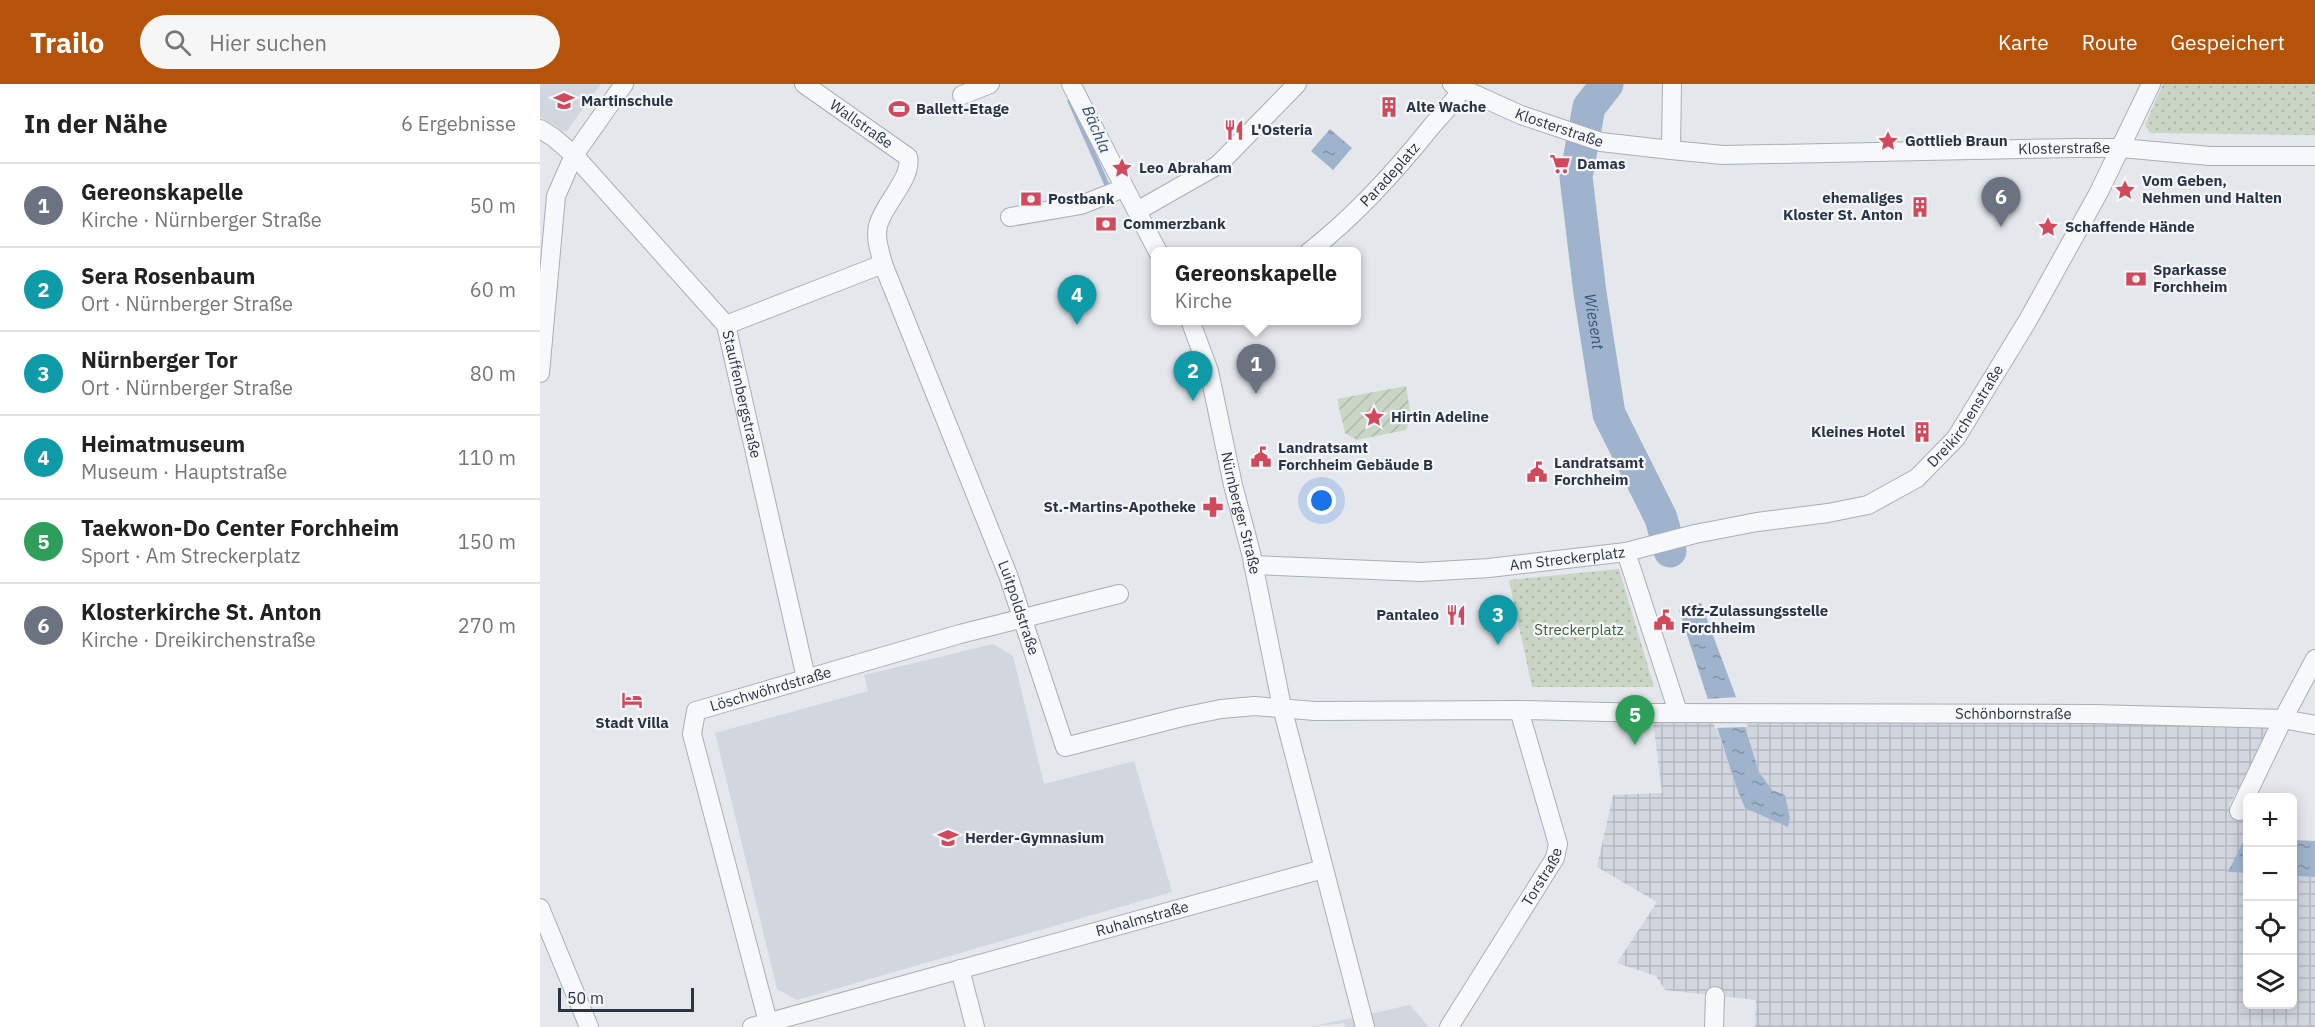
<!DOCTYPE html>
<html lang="de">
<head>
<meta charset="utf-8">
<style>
	:root { --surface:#fff; --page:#f6f6f6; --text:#222; --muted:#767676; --line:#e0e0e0; --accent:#b45309 }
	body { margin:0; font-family:"IBM Plex Sans",sans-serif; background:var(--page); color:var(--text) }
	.controls { position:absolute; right:18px; bottom:18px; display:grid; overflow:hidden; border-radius:9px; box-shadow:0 3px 15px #0003 }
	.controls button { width:54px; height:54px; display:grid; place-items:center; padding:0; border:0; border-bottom:2px solid var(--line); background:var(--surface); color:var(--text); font:30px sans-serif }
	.scale { position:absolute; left:18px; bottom:15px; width:136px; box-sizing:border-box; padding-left:6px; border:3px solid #2b3445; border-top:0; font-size:16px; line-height:21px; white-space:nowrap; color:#2b3445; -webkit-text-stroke:4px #f4f6f9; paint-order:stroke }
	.you { position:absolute; left:782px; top:417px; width:21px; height:21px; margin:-15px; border:4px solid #fff; border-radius:50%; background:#1a73e8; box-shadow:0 0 0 9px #1a73e833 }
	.badge { display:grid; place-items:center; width:39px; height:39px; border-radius:50%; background:var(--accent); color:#fff; font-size:20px; font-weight:700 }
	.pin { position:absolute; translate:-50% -50px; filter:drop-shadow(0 2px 3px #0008) }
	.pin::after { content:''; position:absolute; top:32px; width:21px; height:18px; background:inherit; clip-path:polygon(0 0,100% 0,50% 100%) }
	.popup { position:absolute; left:611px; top:163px; width:210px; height:78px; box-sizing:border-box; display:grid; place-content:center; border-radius:9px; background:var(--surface); filter:drop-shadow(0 2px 4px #0005); font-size:20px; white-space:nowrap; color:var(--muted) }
	.popup b { font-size:22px; color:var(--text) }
	.popup::after { content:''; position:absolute; left:50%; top:100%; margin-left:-12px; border:12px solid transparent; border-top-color:var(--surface) }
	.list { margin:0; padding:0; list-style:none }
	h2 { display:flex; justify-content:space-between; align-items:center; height:78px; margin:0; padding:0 24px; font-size:26px }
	h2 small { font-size:20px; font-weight:400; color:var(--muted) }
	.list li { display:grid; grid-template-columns:39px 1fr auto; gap:18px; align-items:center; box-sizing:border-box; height:84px; padding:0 24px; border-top:2px solid var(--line) }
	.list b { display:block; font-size:22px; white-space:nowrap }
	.list p { margin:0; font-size:20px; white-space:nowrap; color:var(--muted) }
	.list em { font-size:20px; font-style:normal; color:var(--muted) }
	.icon { flex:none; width:33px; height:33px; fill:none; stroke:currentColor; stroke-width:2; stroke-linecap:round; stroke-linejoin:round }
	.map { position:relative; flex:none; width:1775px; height:943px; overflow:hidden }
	header { display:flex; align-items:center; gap:36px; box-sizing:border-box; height:84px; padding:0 30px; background:var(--accent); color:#fff }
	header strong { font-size:28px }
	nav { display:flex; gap:33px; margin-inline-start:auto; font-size:21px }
	.search { width:420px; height:54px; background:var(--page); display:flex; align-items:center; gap:15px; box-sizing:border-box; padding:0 21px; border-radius:33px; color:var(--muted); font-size:22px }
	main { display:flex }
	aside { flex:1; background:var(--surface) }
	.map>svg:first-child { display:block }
	.built { fill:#d2d6de }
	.industrial { fill:url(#industrial-grid) }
	.park { fill:url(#park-dots) }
	.garden { fill:url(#garden-furrows) }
	.water { fill:url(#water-ripples) }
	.pier { fill:#e4e7ec }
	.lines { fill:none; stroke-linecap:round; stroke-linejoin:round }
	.stream { stroke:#9fb4cc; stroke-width:5 }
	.river { stroke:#9fb4cc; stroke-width:33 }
	.minor-casing { stroke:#a9aeb7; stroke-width:20 }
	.minor { stroke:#f7f8fa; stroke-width:18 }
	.labels { text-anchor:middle; stroke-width:4.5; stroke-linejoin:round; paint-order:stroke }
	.poi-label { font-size:15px; font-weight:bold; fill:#2b3445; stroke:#f4f6f9; text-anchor:start }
	.street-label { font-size:15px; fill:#2b3445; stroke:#f4f6f9 }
	.park-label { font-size:15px; fill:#3f6138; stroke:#f4f6f9 }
	.water-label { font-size:16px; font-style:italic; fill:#34527a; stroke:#f4f6f9 }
</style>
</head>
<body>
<header>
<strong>Trailo</strong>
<div class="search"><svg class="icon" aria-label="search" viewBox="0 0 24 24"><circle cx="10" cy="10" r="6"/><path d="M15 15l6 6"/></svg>Hier suchen</div>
<nav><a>Karte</a><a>Route</a><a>Gespeichert</a></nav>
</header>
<main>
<aside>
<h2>In der Nähe<small>6 Ergebnisse</small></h2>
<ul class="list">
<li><span class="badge" style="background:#6b7280">1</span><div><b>Gereonskapelle</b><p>Kirche · Nürnberger Straße</p></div><em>50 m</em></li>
<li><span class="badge" style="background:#0f9aa8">2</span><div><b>Sera Rosenbaum</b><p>Ort · Nürnberger Straße</p></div><em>60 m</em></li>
<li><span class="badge" style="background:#0f9aa8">3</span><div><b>Nürnberger Tor</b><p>Ort · Nürnberger Straße</p></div><em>80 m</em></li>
<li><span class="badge" style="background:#0f9aa8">4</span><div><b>Heimatmuseum</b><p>Museum · Hauptstraße</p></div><em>110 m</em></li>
<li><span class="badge" style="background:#2e9e5b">5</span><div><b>Taekwon-Do Center Forchheim</b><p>Sport · Am Streckerplatz</p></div><em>150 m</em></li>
<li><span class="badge" style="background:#6b7280">6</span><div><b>Klosterkirche St. Anton</b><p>Kirche · Dreikirchenstraße</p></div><em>270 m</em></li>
</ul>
</aside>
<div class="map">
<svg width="1775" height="943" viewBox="0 0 1775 943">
	<defs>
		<pattern id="industrial-grid" width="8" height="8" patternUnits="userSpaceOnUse" patternTransform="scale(1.5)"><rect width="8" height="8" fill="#d2d6de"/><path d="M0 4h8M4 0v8" fill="none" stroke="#b4b8c0"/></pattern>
		<pattern id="park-dots" width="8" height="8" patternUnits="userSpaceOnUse" patternTransform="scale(1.5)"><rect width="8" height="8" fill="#c9d6c5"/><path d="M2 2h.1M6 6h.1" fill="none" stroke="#adb8ab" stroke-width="1.8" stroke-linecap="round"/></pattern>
		<pattern id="garden-furrows" width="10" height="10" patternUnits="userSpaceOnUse" patternTransform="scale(1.5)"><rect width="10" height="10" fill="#c9d6c5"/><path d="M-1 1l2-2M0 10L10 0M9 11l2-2" fill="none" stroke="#adb8ab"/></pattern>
		<pattern id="water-ripples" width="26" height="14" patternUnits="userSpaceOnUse" patternTransform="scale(1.5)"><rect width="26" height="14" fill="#9fb4cc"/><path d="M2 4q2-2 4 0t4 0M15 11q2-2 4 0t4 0" fill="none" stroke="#8293a7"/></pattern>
	</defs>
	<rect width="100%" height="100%" fill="#e4e7ec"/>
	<path class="built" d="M0,0h61l-35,48 -26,-15z
		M453,560l20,12 31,128 90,-23 38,131 -375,108 -20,-11 -62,-256 153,-42 -4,-16z
		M870,921l19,22h-84l-1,-4 -34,4z"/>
	<path class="industrial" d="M1113,636l61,1 22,65 52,41 2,-9 -31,-46 -15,-51 528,4 -43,81 18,9 1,19 -20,38 19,1 1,131h44l1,-128 22,1v150h-560l1,-27 -91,-10 -9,-14 -39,-13 40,-61 -60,-35 16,-72 49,-2z"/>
	<path class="park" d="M1623,0h152v51l-165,-2 -5,-8z
		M1079,485l35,118h-122l-23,-107z"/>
	<path class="garden" d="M866,302l5,31 -5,13 -49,10 -12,-7 -8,-34z"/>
	<path class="water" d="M790,45l22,19 -19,22 -22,-19z
		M1161,519l35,94 23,75 13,18 13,5 5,23 -2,9 -43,-19 -9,-22 -57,-176z
		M1705,754h2v35l-19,-1z
		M1752,756l23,1v36l-22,-1z"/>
	<path class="pier" d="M1199,613l9,30 -33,1 -9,-29z"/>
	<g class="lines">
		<path class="stream" d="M530,17l37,84"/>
		<path class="river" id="s1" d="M1067,0l-18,23 -13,70 14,116 19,121 52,104 9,33"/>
		<g class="minor-casing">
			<g id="minor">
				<path id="s2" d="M264,0l104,73c5,21 -25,47 -30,69 -3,13 2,25 5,38l125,311 57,172 117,-30 39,-8 34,-3 60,5 204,-1 130,3 444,1 190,5 32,6"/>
				<path d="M531,0l87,168"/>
				<path id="s3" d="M912,0l69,31 80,27 70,8 52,5 353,-7h45l89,8h105"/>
				<path d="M422,11l28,-11"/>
				<path id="s4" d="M0,45l13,8 21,18 152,170 80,353"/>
				<path d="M1131,66l1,-66"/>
				<path d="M597,127l81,-46 79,-81"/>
				<path d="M470,133l71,-12 43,-17"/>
				<path id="s5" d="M769,168c46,-36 86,-80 122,-125 12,-14 25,-27 34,-43"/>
				<path id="s6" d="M650,236l19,51 24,114 18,68 31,154 83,320"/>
				<path d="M186,241l157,-61"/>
				<path d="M0,289l16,-177 18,-41 50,-71"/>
				<path d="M1086,468l52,160"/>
				<path id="s7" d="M713,481l168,7 68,-4 137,-16 69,-18 62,-12 71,-9 40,-8 49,-27 39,-40 72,-118 71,-128 52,-108"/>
				<path d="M1699,727l44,-92 32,-60"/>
				<path d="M0,824l49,119"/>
				<path d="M420,885l15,58"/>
				<path id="s8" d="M228,938l-76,-288 4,-23 264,-77 159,-40"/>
				<path id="s9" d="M212,943l571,-158"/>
				<path id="s10" d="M909,943l106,-169 3,-14 -39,-134"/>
				<path d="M1174,943l1,-31"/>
			</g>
		</g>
		<use href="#minor" class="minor"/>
	</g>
	<defs>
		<g id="school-bare" transform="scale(1.62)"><path d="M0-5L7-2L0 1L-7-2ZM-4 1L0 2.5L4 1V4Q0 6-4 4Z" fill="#d1495b" stroke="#f4f6f9" stroke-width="2.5" paint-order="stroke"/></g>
		<g id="building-bare" transform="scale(1.62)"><path d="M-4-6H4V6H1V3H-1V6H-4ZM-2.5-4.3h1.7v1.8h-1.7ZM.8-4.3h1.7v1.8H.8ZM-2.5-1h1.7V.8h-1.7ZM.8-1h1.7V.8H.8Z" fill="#d1495b" stroke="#f4f6f9" stroke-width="2.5" paint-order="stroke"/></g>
		<g id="stadium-bare" transform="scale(1.62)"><path d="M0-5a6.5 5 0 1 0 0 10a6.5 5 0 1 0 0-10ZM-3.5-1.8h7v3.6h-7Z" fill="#d1495b" stroke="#f4f6f9" stroke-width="2.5" paint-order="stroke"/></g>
		<g id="restaurant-bare" transform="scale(1.62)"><path d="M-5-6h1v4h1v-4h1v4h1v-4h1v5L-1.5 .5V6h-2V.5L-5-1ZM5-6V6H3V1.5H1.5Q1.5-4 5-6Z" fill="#d1495b" stroke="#f4f6f9" stroke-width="2.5" paint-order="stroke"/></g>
		<g id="sight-bare" transform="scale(1.62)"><path d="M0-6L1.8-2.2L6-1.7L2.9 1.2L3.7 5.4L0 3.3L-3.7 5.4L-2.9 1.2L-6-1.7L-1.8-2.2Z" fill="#d1495b" stroke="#f4f6f9" stroke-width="2.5" paint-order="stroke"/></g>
		<g id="supermarket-bare" transform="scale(1.62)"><path d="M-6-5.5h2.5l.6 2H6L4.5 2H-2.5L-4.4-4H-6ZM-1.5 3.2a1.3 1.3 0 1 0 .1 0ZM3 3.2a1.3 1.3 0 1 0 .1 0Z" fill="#d1495b" stroke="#f4f6f9" stroke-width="2.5" paint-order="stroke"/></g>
		<g id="bank-bare" transform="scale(1.62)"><path d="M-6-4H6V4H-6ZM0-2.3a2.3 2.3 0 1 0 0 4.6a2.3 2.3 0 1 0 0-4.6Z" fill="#d1495b" stroke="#f4f6f9" stroke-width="2.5" paint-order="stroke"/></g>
		<g id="civic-bare" transform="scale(1.62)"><path d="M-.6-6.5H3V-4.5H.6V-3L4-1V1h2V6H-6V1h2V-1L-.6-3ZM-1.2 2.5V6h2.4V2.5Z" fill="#d1495b" stroke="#f4f6f9" stroke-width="2.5" paint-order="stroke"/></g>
		<g id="pharmacy-bare" transform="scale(1.62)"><path d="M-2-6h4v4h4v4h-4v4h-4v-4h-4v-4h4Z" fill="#d1495b" stroke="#f4f6f9" stroke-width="2.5" paint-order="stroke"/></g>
		<g id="hotel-bare" transform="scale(1.62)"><path d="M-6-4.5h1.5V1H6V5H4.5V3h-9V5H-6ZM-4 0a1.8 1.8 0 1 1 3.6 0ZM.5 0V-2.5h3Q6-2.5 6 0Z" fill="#d1495b" stroke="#f4f6f9" stroke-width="2.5" paint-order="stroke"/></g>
	</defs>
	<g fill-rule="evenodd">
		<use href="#school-bare" x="24" y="17"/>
		<use href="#building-bare" x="849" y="23"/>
		<use href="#stadium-bare" x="359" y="25"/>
		<use href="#restaurant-bare" x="694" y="46"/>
		<use href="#sight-bare" x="1348" y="57"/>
		<use href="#supermarket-bare" x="1020" y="80"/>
		<use href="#sight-bare" x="582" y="84"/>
		<use href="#sight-bare" x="1585" y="106"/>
		<use href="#bank-bare" x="491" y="115"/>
		<use href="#building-bare" x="1380" y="123"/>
		<use href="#bank-bare" x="566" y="140"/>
		<use href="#sight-bare" x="1508" y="143"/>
		<use href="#bank-bare" x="1596" y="195"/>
		<use href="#sight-bare" x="834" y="333"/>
		<use href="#building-bare" x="1382" y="348"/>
		<use href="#civic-bare" x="721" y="373"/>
		<use href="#civic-bare" x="997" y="388"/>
		<use href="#pharmacy-bare" x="673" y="423"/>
		<use href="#restaurant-bare" x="916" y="531"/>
		<use href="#civic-bare" x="1124" y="536"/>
		<use href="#hotel-bare" x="92" y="616"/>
		<use href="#school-bare" x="408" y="754"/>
	</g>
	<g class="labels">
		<g class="poi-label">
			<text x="41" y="22">Martinschule</text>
			<text x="866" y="28">Alte Wache</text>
			<text x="376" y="30">Ballett-Etage</text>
			<text x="711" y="51">L'Osteria</text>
			<text x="1365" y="62">Gottlieb Braun</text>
			<text x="1037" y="85">Damas</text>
			<text x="599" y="89">Leo Abraham</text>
			<text x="1602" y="102">Vom Geben,<tspan x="1602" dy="17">Nehmen und Halten</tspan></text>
			<text x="1363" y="119" text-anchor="end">ehemaliges<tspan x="1363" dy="17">Kloster St. Anton</tspan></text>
			<text x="508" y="120">Postbank</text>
			<text x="583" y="145">Commerzbank</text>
			<text x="1525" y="148">Schaffende Hände</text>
			<text x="1613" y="191">Sparkasse<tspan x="1613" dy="17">Forchheim</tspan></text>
			<text x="851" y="338">Hirtin Adeline</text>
			<text x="1365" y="353" text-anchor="end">Kleines Hotel</text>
			<text x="738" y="369">Landratsamt<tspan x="738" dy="17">Forchheim Gebäude B</tspan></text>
			<text x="1014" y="384">Landratsamt<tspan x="1014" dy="17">Forchheim</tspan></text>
			<text x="656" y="428" text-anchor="end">St.-Martins-Apotheke</text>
			<text x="1141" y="532">Kfz-Zulassungsstelle<tspan x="1141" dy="17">Forchheim</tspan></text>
			<text x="899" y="536" text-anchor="end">Pantaleo</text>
			<text x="92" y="644" text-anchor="middle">Stadt Villa</text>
			<text x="425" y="759">Herder-Gymnasium</text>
		</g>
		<g class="street-label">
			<text dy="5" stroke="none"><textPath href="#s2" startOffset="70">Wallstraße</textPath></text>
			<text dy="5" stroke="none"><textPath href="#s3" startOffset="116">Klosterstraße</textPath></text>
			<text dy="5" stroke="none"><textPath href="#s3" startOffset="624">Klosterstraße</textPath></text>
			<text dy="5" stroke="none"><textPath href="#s5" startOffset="112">Paradeplatz</textPath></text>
			<text dy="5" stroke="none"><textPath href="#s4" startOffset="342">Stauffenbergstraße</textPath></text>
			<text dy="5" stroke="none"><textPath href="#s7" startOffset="756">Dreikirchenstraße</textPath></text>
			<text dy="5" stroke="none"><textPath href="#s6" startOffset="200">Nürnberger Straße</textPath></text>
			<text dy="5" stroke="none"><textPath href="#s7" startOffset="315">Am Streckerplatz</textPath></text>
			<text dy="5" stroke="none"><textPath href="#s2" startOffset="612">Luitpoldstraße</textPath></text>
			<text dy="5" stroke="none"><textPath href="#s8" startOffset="399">Löschwöhrdstraße</textPath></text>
			<text dy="5" stroke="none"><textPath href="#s2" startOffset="1712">Schönbornstraße</textPath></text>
			<text dy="5" stroke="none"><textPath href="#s10" startOffset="177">Torstraße</textPath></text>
			<text dy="5" stroke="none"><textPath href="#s9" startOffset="405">Ruhalmstraße</textPath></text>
		</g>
		<g class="park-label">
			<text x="1039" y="551">Streckerplatz</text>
		</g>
		<g class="water-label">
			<text transform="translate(557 45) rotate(67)" y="6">Bächla</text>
			<text dy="6" stroke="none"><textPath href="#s1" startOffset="246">Wiesent</textPath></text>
		</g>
	</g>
</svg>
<div class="controls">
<button>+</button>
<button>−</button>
<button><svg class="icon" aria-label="locate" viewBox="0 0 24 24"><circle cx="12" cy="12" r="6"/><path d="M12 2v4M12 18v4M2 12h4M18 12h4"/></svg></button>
<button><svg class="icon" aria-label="layers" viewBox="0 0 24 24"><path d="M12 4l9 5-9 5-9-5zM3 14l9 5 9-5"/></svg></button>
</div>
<div class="scale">50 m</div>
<div class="you"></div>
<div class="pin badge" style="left:716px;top:310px;background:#6b7280">1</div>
<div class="popup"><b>Gereonskapelle</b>Kirche</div>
<div class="pin badge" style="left:653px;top:317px;background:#0f9aa8">2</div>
<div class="pin badge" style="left:958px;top:561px;background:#0f9aa8">3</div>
<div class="pin badge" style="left:537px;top:241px;background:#0f9aa8">4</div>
<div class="pin badge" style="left:1095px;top:661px;background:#2e9e5b">5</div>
<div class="pin badge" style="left:1461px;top:143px;background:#6b7280">6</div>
</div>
</main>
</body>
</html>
